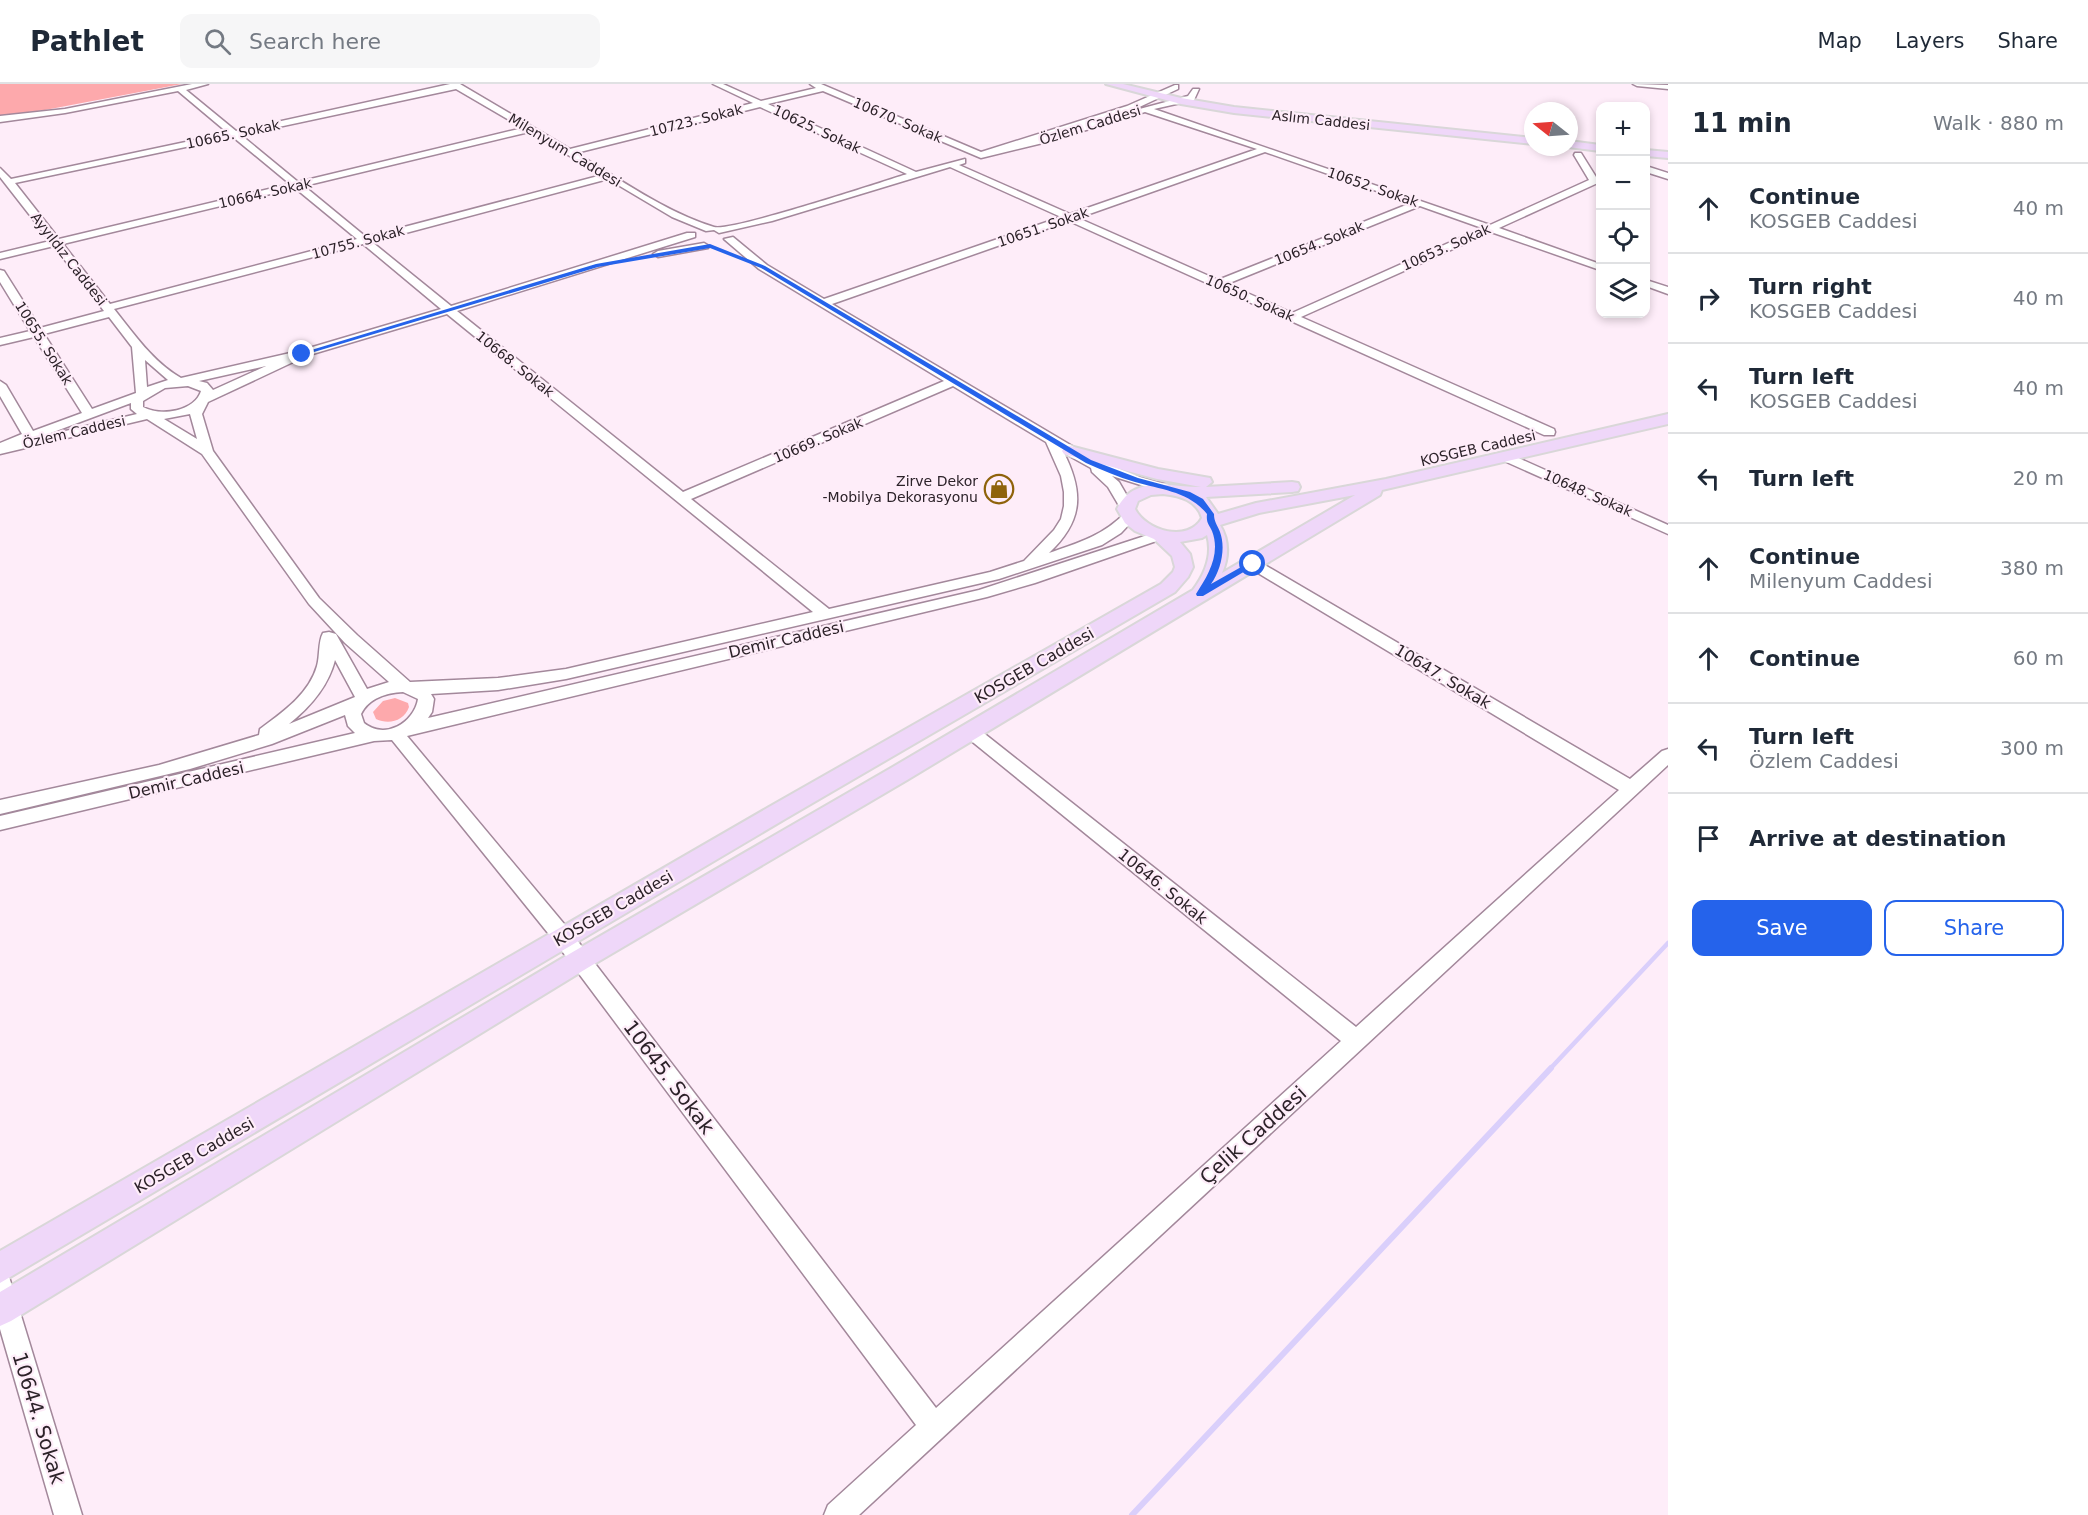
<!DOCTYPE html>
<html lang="en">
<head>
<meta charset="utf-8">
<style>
	:root { --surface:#fff; --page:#f6f6f7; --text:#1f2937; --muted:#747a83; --line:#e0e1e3; --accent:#2563eb }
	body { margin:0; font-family:"DejaVu Sans",sans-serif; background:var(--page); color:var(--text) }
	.controls { position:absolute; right:18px; top:18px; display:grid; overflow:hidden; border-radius:12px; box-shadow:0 3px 9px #0003 }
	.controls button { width:54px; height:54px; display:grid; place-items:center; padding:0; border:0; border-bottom:2px solid var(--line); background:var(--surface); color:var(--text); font:30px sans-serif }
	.compass { position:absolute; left:1524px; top:18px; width:54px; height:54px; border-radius:50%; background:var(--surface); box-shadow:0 3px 9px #0003; rotate:287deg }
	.stop { position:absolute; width:18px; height:18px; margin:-14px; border:4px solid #2563eb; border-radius:50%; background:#fff }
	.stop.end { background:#2563eb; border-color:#fff; box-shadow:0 2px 6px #0008 }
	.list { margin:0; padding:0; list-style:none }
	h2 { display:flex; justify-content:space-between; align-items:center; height:78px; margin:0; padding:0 24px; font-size:26px }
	h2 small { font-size:20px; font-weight:400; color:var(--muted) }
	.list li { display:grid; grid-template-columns:39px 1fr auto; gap:18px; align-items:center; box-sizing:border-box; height:90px; padding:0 24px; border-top:2px solid var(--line) }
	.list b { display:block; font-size:22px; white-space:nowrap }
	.list p { margin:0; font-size:20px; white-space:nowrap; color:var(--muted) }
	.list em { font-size:20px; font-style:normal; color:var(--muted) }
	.actions { display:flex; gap:12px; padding:18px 24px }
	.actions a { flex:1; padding:14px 0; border:2px solid var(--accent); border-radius:12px; text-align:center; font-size:21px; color:var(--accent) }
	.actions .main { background:var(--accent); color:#fff }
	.icon { flex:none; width:33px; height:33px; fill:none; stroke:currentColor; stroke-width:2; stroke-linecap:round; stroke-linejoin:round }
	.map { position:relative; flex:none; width:1668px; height:1431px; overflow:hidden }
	header { display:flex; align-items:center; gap:36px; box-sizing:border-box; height:84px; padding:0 30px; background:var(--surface); border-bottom:2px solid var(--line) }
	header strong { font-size:28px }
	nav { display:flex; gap:33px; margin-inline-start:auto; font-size:21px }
	.search { width:420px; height:54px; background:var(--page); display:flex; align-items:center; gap:15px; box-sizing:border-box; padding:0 21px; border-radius:12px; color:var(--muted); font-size:22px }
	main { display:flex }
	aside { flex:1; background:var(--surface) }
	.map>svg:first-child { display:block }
	.green { fill:#fda9ac }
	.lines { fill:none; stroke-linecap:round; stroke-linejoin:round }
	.stream-far1 { stroke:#dacffb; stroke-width:4.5 }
	.stream { stroke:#dacffb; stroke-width:6 }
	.minor-casing { stroke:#a3889b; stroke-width:3 }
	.major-casing { stroke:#d9d7d8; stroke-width:4 }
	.minor { fill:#fff; fill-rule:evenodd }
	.major { fill:#efd7f9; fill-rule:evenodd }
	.route { fill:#2563eb }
	.labels { text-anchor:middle; stroke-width:4.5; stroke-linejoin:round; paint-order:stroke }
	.far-street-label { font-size:14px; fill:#2c2229; stroke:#feedf9 }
	.far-poi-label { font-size:14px; fill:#2c2229; stroke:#feedf9; text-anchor:end }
	.street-label { font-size:16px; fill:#2c2229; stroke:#feedf9 }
	.near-street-label { font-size:20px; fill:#2c2229; stroke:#feedf9 }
</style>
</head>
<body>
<header>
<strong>Pathlet</strong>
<div class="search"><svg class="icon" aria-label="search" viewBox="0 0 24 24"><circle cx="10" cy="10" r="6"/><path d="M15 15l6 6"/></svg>Search here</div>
<nav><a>Map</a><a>Layers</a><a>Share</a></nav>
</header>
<main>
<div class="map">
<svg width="1668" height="1431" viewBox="0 0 1668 1431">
	<rect width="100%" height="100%" fill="#feedf9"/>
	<path class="green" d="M0,0h182l-137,26 -41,5h-4z
		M395,614l13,5 1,4c-5,14 -20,18 -33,12l-3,-7 10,-11z"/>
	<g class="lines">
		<path class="stream-far1" d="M1549,986l119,-127"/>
		<path class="stream" d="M1132,1431l419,-447"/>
		<g class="minor-casing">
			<path id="minor" d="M192,0h16l-22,6 50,41 214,-47h10l110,65 183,-46 -40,-19h10l38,17 55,-13 -6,-4h11l160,68 146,-46 48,-21h3v4l-45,21 -27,8 82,-22 5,-7h6l-5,11 -40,9 336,116 99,-45 -15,-25 1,-2h6l15,24 4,-1v6l-101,46 101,36v6l-109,-38 -190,85 253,112 1,3 -1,3h-10l-475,-214 -237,83 262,155 46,18 36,10 2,3 -2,3h-10l-54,-17 7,6 14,24 -7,4 -5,-1 -13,-22 -16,-15 -1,-4 -27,-15c20,40 19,68 -15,100 29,-10 53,-17 75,-39h10l2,3 -15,16 -19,12 -103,34 -433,100 -68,11 -67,4 3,5 -2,13 -4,6 551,-128 181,-59 5,1 2,3 -2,3 -130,45 -48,14 -580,139 163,195 366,477 405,-367 -377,-306 -3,-4 3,-4h12l380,300 263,-237 -371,-223 -2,-3 2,-3h10l372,218 32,-28 6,-2v16l-809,750h-35l4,-10 88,-80 -360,-482 -164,-203 -18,1 -374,89v-14l355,-83 -7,-7 -3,-11 -73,29 -82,25 -190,45v-14l159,-35 100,-30 1,-6c23,-17 49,-35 57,-63 3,-10 1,-24 6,-33l6,-1 7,2 31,55 22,-7 -44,-39 -36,-39 -107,-150 -55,-35 -147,35v-11l22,-9 -22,-38v-15l6,4 27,46 49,-18 -48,-76 -34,8v-7l30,-7 -30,-49v-12l4,1 36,57 64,-17 -50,-65 -54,13v-6l50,-12 -50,-64v-9l11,11 217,-46 -50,-42 -113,22 -65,9v-6l65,-7zM456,5l67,39 -225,54 -57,-47zM823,7l158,67 66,-16 98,-30 112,37 -187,65 -111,-49 6,-2v-4l-49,13 -148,-68zM760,23l147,67c-28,9 -177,58 -193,53 -49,-15 -94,-48 -138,-74zM529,48l73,43 -236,62 -62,-51zM233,53l57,47 -231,55 -44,-56zM1265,68l146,51 -193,77 -140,-62zM950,83l111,50 -237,82 -57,-34 -34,-28 -9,2 35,30 185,112 -261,111 -226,-181 238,-74v-4h-8l-236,73 -79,-64 236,-63 64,38 34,14 8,-1 5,3 53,-12zM295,104l62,51 -247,65 -47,-60zM1420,122l62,22 -190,85 -65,-29zM363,160l78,65 -142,42 -118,27c-28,-16 -47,-44 -67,-69zM447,230l366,298 -247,57 -68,9 -88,4 -53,-47 -38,-37 -106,-147 -11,-37 6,-12 98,-46zM109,233l23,30 4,46 -44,16 -48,-75zM145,276l23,20 -21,7zM266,282l-53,24 -6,-7 -8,-2zM188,302l13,5c-6,20 -40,26 -58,16v-6l22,-13zM953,302l93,56 15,34 3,16v14l-3,13 -7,11 -30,31 -34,11 -161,37 -138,-110zM131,319v6l6,5 -97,23zM190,330l7,25 -33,-20zM335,576l20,37 -66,27c21,-17 39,-37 46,-64zM403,608l15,7c-4,24 -33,41 -54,24l-3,-9c8,-16 25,-21 42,-22z
				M1633,0l35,1v4l-31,-3z
				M1646,82l22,7v6l-22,-7z
				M704,159l5,3 -1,2 -50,9 -5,-3 5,-3z
				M1646,196l22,7v7l-22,-8z
				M1507,369l161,72v9l-166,-74 -2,-3z
				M0,1190l9,3 3,9 70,229h-28l-54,-186z"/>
		</g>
		<g class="major-casing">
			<path id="major" d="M1106,0h17l58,14 53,9 299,31v6l-299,-31 -53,-9z
				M1569,57l31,4v6l-32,-4z
				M1646,66l22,2v6l-22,-2z
				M1668,330v10l-286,66 -2,5 -473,285 -318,187 -578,354 -11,5v-34l571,-339 320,-185 302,-178c12,-16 20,-35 14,-55l-5,3 -22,4 10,12 3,13 -5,10 -13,15 -390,227 -785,464v-32l769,-444 392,-223 12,-12 2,-5 -3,-11 -18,-17 -19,-8 -10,-8 -8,-14c17,-35 53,-22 84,-22l-44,-8 -93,-25 -2,-3 2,-3 6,-2 88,23 52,9 2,4 -6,5 86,-5 6,1 2,4 -2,4 -6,1 -86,5 12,17 38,-11 130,-24zM1163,410c17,2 34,6 39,24 -14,25 -56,13 -67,-9l3,-8 13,-6zM1355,411l-133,78c7,-16 7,-33 -2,-48l39,-12z"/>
		</g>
		<use href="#minor" class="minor"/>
		<use href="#major" class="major"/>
	</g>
	<path class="route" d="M710,160l55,22 326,194 47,18 52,14 13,7 11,15c0,8 3,10 6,18 6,16 1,38 -9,52l39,-22 7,2 -54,32h-6l-1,-2c12,-18 25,-40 16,-63 -3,-7 -6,-8 -5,-17 -19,-23 -45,-24 -72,-32 -17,-5 -33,-12 -49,-19l-325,-195 -51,-20 -112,19 -294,88 -6,-1 298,-90z"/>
	<defs>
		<g id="shop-ring" transform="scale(1.5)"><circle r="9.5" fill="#feedf9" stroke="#8f630b" stroke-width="1.5"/><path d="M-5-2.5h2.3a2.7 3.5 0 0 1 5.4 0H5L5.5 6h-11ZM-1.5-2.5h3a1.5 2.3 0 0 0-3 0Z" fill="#8f630b"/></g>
	</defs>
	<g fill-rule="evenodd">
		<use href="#shop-ring" x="999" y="405"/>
	</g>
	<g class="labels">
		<g class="far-street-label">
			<text transform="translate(696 36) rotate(-14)" y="5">10723. Sokak</text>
			<text transform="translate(898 36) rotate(23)" y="5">10670. Sokak</text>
			<text transform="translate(1321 36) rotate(6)" y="5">Aslım Caddesi</text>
			<text transform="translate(1090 41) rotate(-17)" y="5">Özlem Caddesi</text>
			<text transform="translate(817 45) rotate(25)" y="5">10625. Sokak</text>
			<text transform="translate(233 50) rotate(-12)" y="5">10665. Sokak</text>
			<text transform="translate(565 66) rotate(31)" y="5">Milenyum Caddesi</text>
			<text transform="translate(1373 103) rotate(19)" y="5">10652. Sokak</text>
			<text transform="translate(265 109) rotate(-13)" y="5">10664. Sokak</text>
			<text transform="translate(1043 143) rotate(-19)" y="5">10651. Sokak</text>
			<text transform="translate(358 158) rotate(-15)" y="5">10755. Sokak</text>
			<text transform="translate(1319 159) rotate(-22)" y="5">10654. Sokak</text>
			<text transform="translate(1446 163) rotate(-24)" y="5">10653. Sokak</text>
			<text transform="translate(69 175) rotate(52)" y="5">Ayyıldız Caddesi</text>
			<text transform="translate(1250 214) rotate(24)" y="5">10650. Sokak</text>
			<text transform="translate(44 259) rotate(58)" y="5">10655. Sokak</text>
			<text transform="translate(515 280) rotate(39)" y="5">10668. Sokak</text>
			<text transform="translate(74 348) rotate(-13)" y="5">Özlem Caddesi</text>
			<text transform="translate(818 356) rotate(-23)" y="5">10669. Sokak</text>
			<text transform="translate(1478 364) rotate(-13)" y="5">KOSGEB Caddesi</text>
			<text transform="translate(1588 409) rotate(24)" y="5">10648. Sokak</text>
		</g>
		<g class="far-poi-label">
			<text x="978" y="402">Zirve Dekor<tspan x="978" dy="16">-Mobilya Dekorasyonu</tspan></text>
		</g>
		<g class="street-label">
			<text transform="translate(786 555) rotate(-13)" y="6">Demir Caddesi</text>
			<text transform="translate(1034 581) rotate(-30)" y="6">KOSGEB Caddesi</text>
			<text transform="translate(1443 592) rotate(31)" y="6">10647. Sokak</text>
			<text transform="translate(186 696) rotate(-13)" y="6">Demir Caddesi</text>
			<text transform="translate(1163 802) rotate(39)" y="6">10646. Sokak</text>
			<text transform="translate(613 824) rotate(-30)" y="6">KOSGEB Caddesi</text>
			<text transform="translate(194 1071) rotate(-30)" y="6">KOSGEB Caddesi</text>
		</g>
		<g class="near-street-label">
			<text transform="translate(669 993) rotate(53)" y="7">10645. Sokak</text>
			<text transform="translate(1253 1051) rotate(-42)" y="7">Çelik Caddesi</text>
			<text transform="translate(39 1334) rotate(73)" y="7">10644. Sokak</text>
		</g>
	</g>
</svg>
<div class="controls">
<button>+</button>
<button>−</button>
<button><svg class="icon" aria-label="locate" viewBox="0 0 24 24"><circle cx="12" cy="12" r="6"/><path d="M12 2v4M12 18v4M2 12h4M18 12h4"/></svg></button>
<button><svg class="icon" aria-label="layers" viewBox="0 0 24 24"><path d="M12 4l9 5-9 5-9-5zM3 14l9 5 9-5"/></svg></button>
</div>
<svg class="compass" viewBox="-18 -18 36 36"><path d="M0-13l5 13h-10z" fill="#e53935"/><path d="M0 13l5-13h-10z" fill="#747a83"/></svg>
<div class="stop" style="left:1253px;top:480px"></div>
<div class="stop end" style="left:302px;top:270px"></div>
</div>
<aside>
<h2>11 min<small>Walk · 880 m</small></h2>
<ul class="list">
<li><svg class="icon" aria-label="ahead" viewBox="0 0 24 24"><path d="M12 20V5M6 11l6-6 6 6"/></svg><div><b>Continue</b><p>KOSGEB Caddesi</p></div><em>40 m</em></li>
<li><svg class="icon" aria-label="right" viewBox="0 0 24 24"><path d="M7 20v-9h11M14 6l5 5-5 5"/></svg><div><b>Turn right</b><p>KOSGEB Caddesi</p></div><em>40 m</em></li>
<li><svg class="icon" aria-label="left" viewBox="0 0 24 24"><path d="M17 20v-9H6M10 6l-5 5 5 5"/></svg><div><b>Turn left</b><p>KOSGEB Caddesi</p></div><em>40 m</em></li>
<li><svg class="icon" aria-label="left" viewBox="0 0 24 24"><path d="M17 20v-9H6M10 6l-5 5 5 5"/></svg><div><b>Turn left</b></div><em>20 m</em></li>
<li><svg class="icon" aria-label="ahead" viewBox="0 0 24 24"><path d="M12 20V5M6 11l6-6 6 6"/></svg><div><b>Continue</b><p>Milenyum Caddesi</p></div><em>380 m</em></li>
<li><svg class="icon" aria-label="ahead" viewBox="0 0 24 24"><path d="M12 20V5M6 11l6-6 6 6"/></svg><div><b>Continue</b></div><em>60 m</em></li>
<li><svg class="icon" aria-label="left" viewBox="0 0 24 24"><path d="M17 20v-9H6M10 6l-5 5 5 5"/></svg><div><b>Turn left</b><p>Özlem Caddesi</p></div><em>300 m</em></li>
<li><svg class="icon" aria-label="arrive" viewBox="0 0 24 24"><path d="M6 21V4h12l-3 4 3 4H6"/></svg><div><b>Arrive at destination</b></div></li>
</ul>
<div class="actions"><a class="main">Save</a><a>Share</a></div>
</aside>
</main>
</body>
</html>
